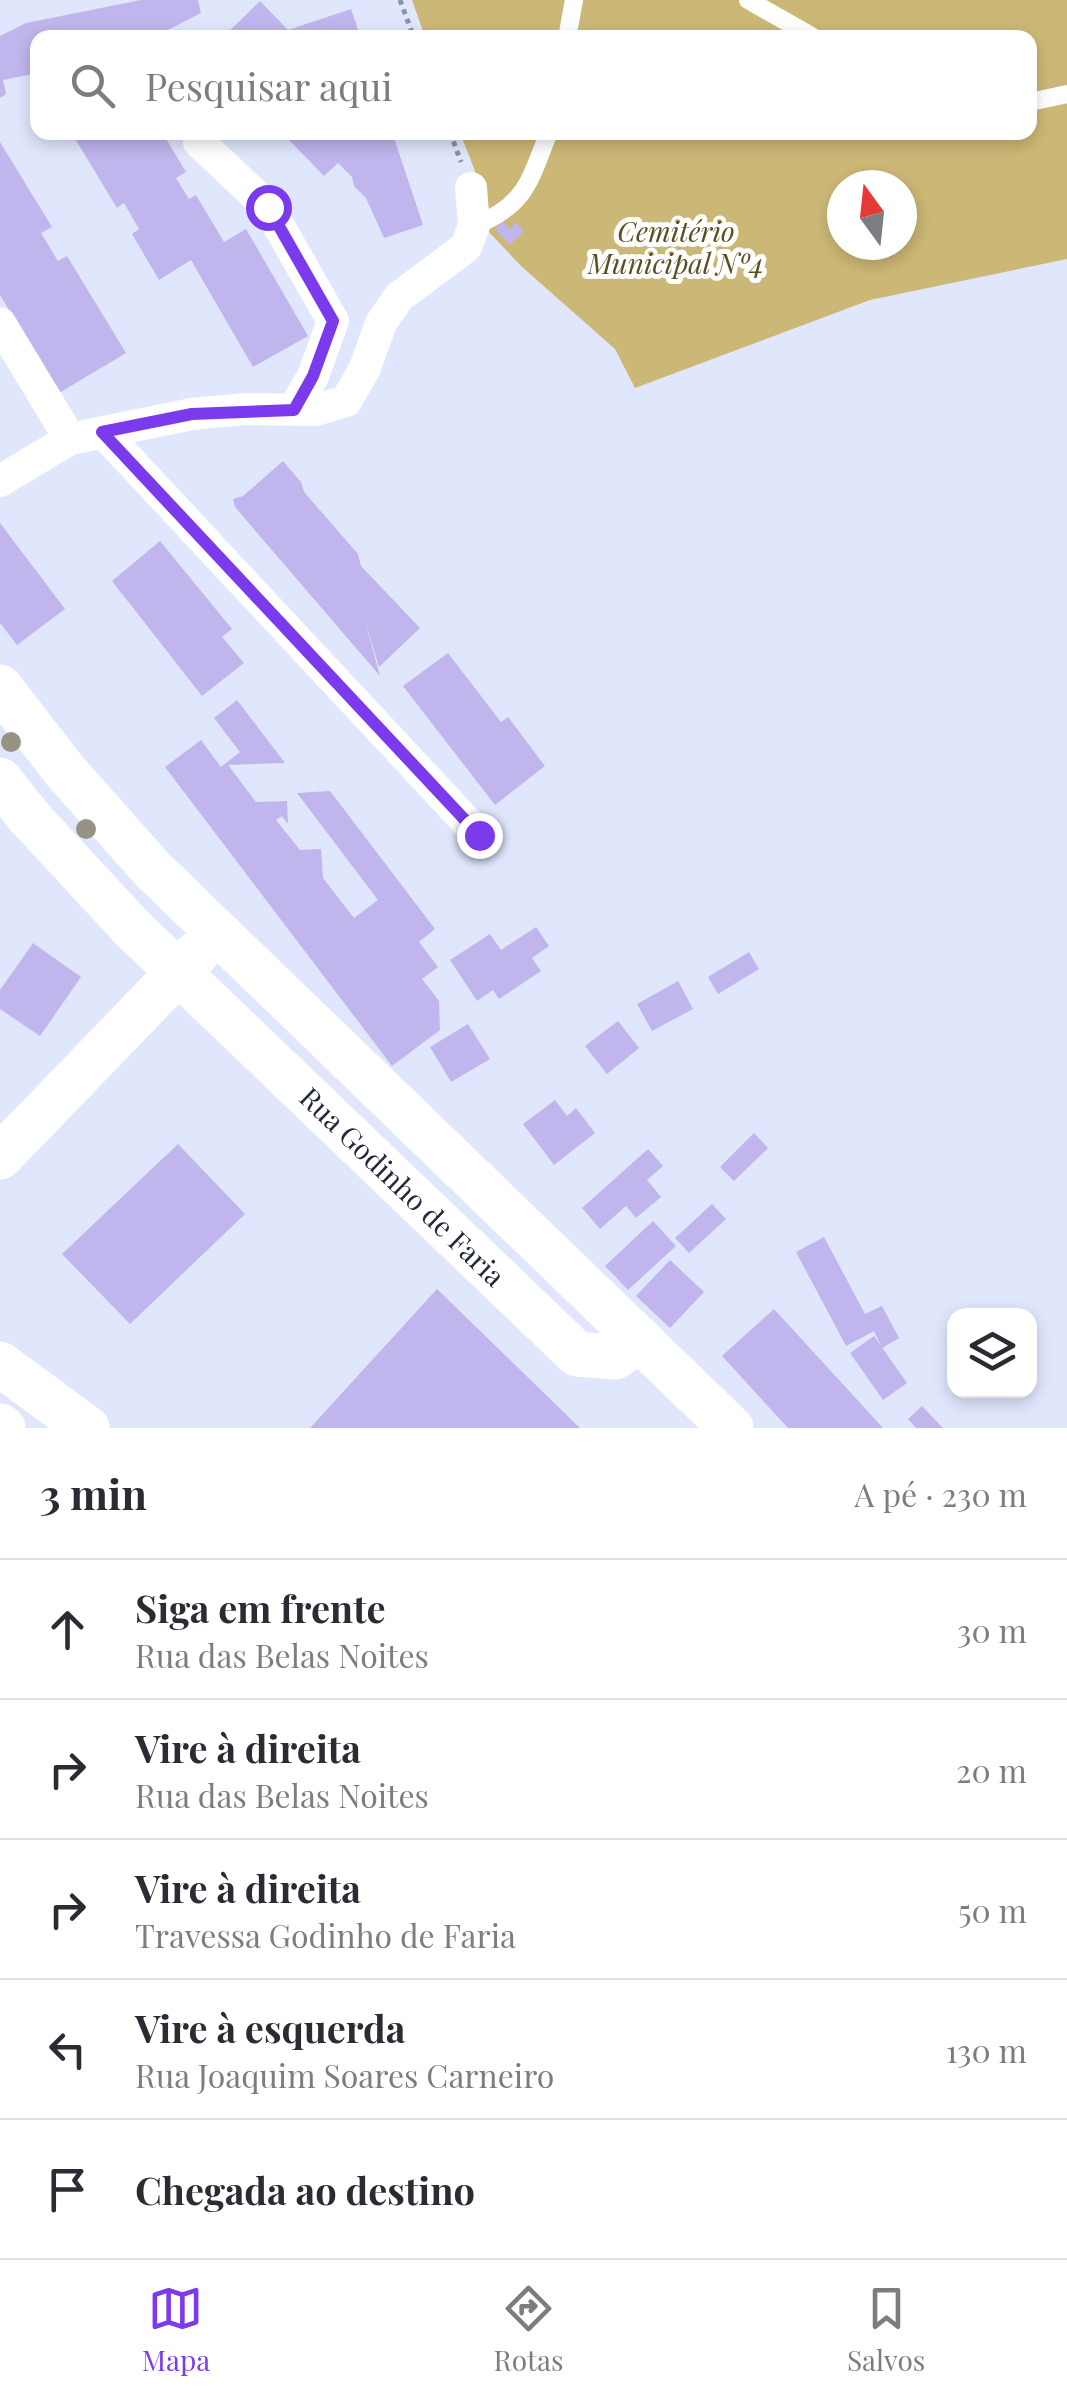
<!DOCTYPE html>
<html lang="pt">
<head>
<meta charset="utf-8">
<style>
	:root { --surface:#fff; --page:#f7f7f7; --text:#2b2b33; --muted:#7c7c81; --line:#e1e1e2; --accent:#7c3aed }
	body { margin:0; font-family:"Playfair Display",serif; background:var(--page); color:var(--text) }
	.controls { position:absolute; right:30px; bottom:30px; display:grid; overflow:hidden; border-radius:20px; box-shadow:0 5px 15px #0003 }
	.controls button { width:90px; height:90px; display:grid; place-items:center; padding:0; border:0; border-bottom:2px solid var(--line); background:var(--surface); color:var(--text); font:50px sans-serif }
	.compass { position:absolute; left:827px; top:170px; width:90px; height:90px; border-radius:50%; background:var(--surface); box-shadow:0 5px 15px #0003; rotate:345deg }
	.stop { position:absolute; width:30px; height:30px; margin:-22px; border:8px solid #7c3aed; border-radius:50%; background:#fff }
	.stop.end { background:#7c3aed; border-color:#fff; box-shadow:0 2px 10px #0008 }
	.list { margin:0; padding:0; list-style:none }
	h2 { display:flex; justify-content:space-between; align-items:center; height:130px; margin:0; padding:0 40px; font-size:42px }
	h2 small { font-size:32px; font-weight:400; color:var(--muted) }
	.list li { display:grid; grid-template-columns:65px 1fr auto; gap:30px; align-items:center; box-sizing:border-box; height:140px; padding:0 40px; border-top:2px solid var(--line) }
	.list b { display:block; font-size:38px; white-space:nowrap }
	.list p { margin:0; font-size:32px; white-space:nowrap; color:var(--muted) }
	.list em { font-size:32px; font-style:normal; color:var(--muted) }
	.icon { flex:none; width:55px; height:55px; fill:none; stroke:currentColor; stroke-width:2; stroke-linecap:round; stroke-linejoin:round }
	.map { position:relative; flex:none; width:1067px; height:1428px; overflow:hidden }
	.search { position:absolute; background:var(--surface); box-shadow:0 5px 15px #0003; left:30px; right:30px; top:30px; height:110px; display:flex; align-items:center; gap:25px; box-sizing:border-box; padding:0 35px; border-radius:20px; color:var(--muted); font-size:38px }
	.sheet { height:830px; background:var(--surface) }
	nav { display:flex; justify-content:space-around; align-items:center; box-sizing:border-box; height:140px; border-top:2px solid var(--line); background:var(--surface); font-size:28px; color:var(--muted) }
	nav a { display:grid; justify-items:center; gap:5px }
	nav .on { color:var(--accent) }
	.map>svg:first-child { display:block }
	.green { fill:#ccb876; fill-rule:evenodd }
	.building { fill:#c0b5ec }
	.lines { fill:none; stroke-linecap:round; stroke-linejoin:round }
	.path { stroke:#8b91a7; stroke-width:5; stroke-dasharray:5 5; stroke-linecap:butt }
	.lane { stroke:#fff; stroke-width:18 }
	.street { stroke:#fff; stroke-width:32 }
	.secondary { stroke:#fff; stroke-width:45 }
	.tree { fill:#969384 }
	.route { stroke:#7c3aed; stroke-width:12 }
	.labels { text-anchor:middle; stroke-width:10; stroke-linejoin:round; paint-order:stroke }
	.park-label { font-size:28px; font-style:italic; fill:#5a4e21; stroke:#fff }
	.street-label { font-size:28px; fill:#23283d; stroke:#fff }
</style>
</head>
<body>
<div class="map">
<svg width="1067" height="1428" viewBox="0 0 1067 1428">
	<rect width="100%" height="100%" fill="#e0e7fd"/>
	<path class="green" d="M412,0h655v259l-197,41 -235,88 -20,-39 -94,-83 -33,-35c-2,-35 -15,-66 -28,-98l570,-1v-94l-605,-1zM842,185h60v60h-60z"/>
	<path class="building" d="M141,0h57l3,13 -49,25h-114v35l-35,7 3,14 -6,4v-62l26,-13z
		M260,1l28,29 63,-21 10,29h-139z
		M71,132h91l24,40 -10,6 13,21 7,-4 28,47 22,-13 62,107 -55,31 -62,-107 -32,20 -27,-46 7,-5 -15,-26 -7,5z
		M296,132h96l31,93 -39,13 -18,-40 -12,-12 -2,-9 -14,-14 -14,13 -35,-36z
		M0,142l52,85 -11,6 17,28 9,-5 59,97 -67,40 -59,-98z
		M503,221l7,8 6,-7 8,9 -14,14 -15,-16z
		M283,461l18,21 3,10 54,62 3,12 59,62 -41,39 -14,-46 15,55 -145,-169 -2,-8 10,-3z
		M0,523l65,86 -48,36 -17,-22z
		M160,541l72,88 -10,8 22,26 -42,33 -90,-115z
		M448,653l53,69 7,-5 37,49 -50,39 -92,-119z
		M237,700l48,63 -57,2 28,37 31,-1 1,23 -6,-8 -6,4 24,30 21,-1 2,29 31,40 24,-18 -81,-107 33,-2 105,138 -16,13 19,25 -16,12 17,22 1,29 -48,36 -227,-299 36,-27 20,27 19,-15 -26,-34z
		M536,927l13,19 -17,12 9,13 -42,28 -6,-9 -16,11 -27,-41 40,-26 11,16z
		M33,943l48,34 -41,59 -40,-27v-19z
		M749,952l10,17 -41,25 -10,-17z
		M678,981l15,28 -41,22 -15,-27z
		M618,1021l21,27 -32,26 -22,-28z
		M468,1024l22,35 -39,23 -21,-35z
		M555,1100l12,16 9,-8 19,25 -41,32 -31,-41z
		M754,1133l14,15 -34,33 -14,-14z
		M178,1144l67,70 -115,110 -68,-70z
		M648,1149l15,17 -16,14 14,17 -25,21 -10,-12 -26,23 -18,-21z
		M712,1204l14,15 -37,34 -14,-15z
		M653,1221l23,25 -48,44 -23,-24z
		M824,1237l41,77 17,-8 17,32 -17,10 -8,-17 -28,15 -50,-94z
		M670,1260l34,32 -34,36 -34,-32z
		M437,1289l143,139h-270z
		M774,1309l109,119h-95l-66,-72z
		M874,1336l33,47 -24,17 -33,-47z
		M922,1406l21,22h-27l-8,-9z"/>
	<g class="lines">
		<path class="path" d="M400,0l14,38
			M450,132l11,30"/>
		<path class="lane" d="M748,0l67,38
			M567,38l7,-38
			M1030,102l37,-8
			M474,226c52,-21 55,-44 75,-94"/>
		<path class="street" d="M199,142l69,65 65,114 -20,55 -19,33
			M0,323l70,116
			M103,432l376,403
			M0,481l70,-42 122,-25 53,-5 71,1 30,-9 19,-33 16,-45 18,-26 67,-50 8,-21 -3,-38"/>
		<path class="secondary" d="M0,687l65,84 87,98 579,559
			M0,780l29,37 103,111 445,426 38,3 26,-17
			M0,1157l197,-204
			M0,1364l87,64
			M0,1426l3,2"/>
	</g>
	<g class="tree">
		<circle cx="11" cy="742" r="10"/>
		<circle cx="86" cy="829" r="10"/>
	</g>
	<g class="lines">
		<path class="route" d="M268,207l65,114 -20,55 -19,34 -102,4 -90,18 377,403"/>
	</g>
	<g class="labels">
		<g class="park-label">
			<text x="676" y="242">Cemitério<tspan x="676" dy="32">Municipal Nº4</tspan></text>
		</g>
		<g class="street-label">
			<text transform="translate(402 1187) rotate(44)" y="10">Rua Godinho de Faria</text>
		</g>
	</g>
</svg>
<div class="controls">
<button><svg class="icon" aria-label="layers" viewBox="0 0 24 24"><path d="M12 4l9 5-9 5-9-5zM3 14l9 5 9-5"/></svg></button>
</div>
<svg class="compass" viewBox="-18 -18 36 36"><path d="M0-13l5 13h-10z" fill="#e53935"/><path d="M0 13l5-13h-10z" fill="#7c7c81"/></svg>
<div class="stop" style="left:268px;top:207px"></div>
<div class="stop end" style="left:479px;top:835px"></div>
<div class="search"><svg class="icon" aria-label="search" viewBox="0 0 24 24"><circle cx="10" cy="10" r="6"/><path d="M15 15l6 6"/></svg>Pesquisar aqui</div>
</div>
<section class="sheet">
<h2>3 min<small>A pé · 230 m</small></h2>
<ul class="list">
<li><svg class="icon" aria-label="ahead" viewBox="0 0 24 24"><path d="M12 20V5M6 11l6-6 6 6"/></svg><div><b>Siga em frente</b><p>Rua das Belas Noites</p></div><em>30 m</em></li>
<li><svg class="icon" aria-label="right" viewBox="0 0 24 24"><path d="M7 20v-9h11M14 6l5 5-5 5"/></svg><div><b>Vire à direita</b><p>Rua das Belas Noites</p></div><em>20 m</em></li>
<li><svg class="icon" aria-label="right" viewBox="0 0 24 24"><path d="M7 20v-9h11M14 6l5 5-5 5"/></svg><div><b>Vire à direita</b><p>Travessa Godinho de Faria</p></div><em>50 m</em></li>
<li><svg class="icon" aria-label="left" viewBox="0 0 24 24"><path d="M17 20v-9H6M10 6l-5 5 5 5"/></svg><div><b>Vire à esquerda</b><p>Rua Joaquim Soares Carneiro</p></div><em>130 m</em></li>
<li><svg class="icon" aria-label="arrive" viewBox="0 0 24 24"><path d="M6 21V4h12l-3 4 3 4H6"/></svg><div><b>Chegada ao destino</b></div></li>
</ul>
</section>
<nav>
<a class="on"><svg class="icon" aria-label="map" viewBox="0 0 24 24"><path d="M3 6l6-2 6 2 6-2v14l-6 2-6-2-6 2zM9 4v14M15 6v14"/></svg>Mapa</a>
<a><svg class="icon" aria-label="directions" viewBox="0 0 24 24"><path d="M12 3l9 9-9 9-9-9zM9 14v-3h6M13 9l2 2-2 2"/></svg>Rotas</a>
<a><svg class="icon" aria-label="saved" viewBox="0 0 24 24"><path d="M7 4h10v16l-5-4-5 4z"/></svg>Salvos</a>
</nav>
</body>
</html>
